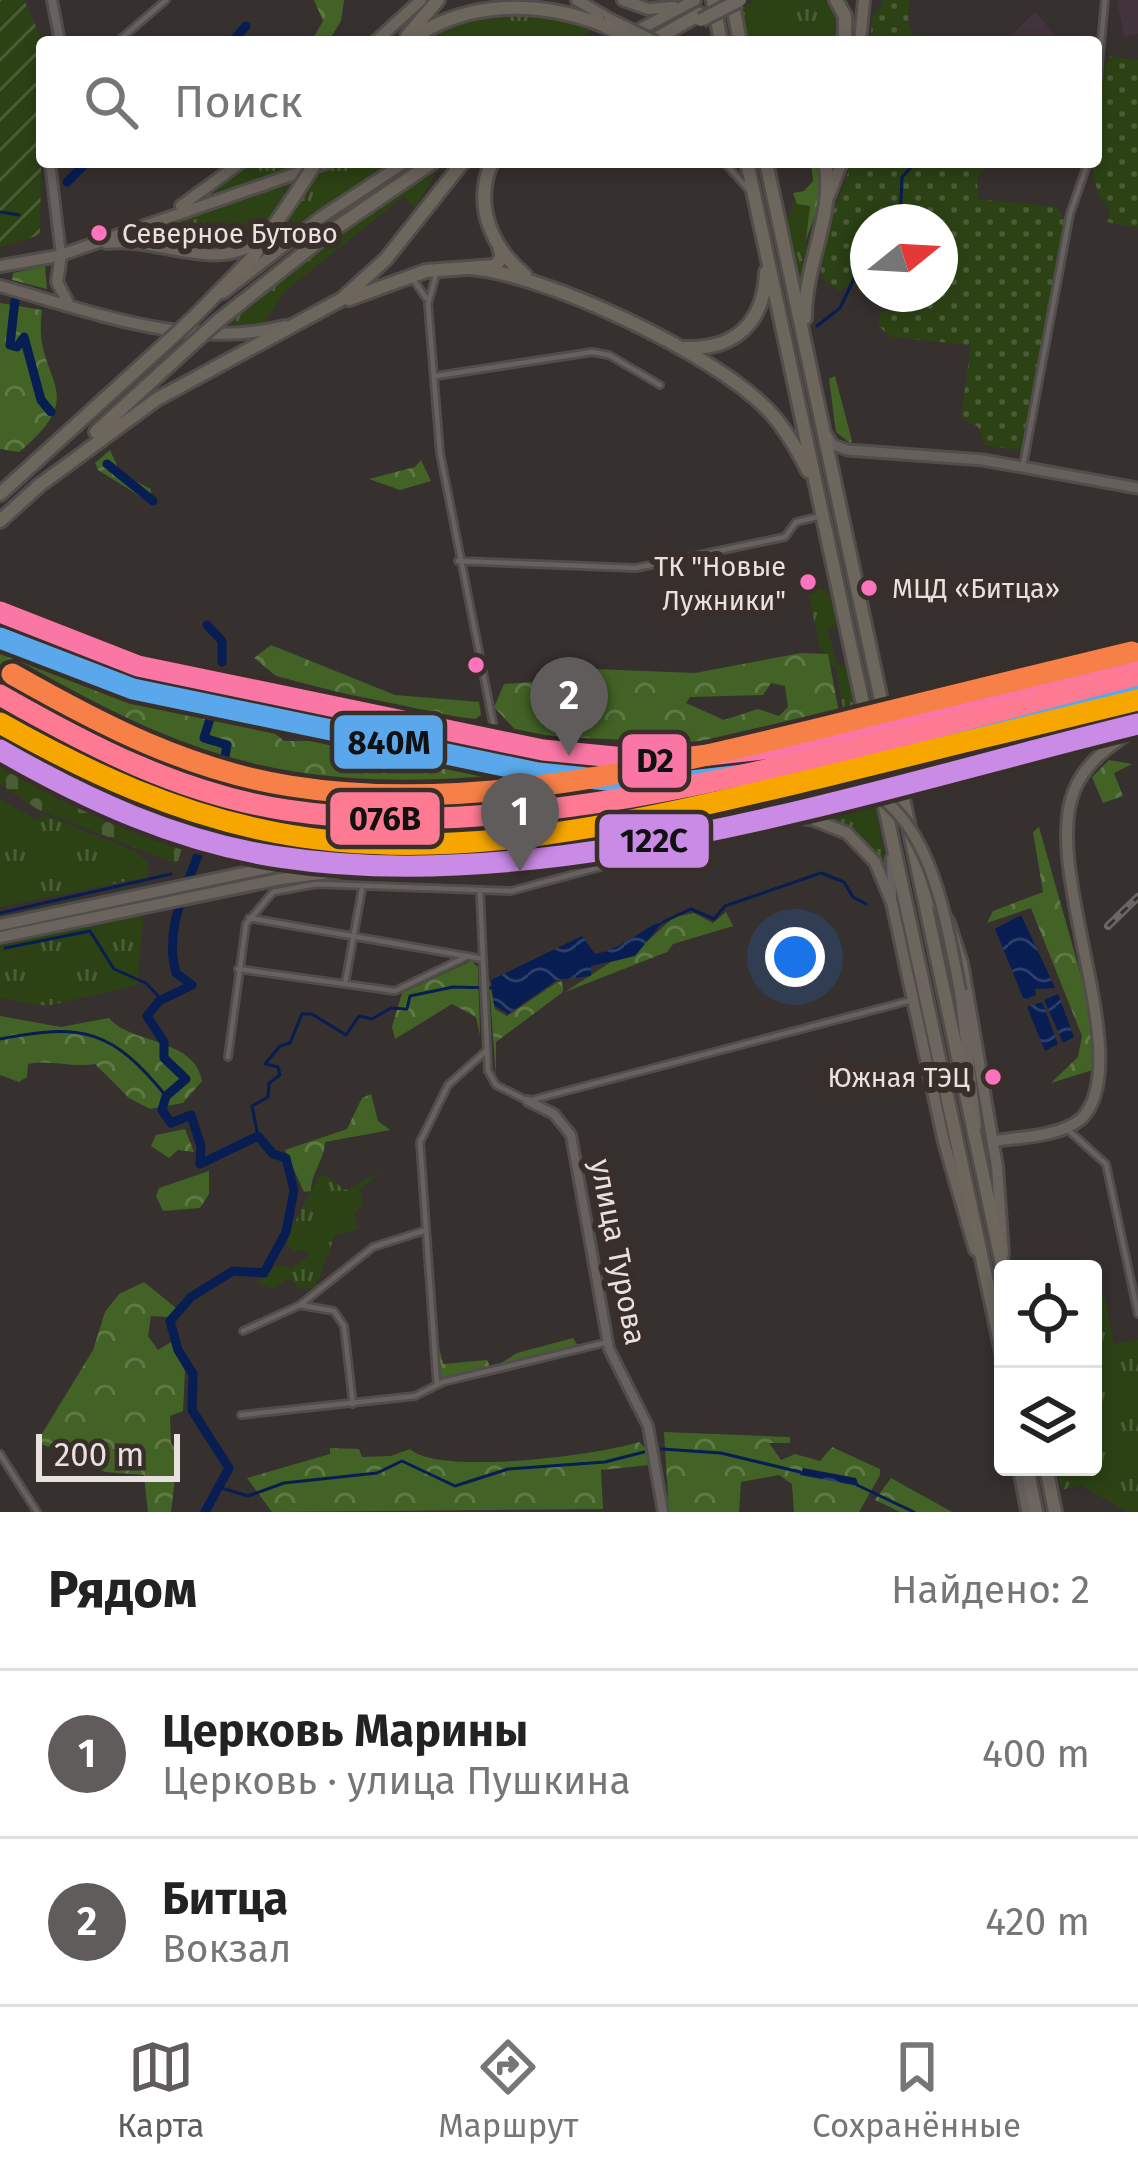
<!DOCTYPE html>
<html lang="ru">
<head>
<meta charset="utf-8">
<style>
	:root { --surface:#fff; --page:#f2f2f2; --text:#222; --muted:#767676; --line:#e0e0e0; --accent:#5f5c5b }
	body { margin:0; font-family:"Fira Sans",sans-serif; background:var(--page); color:var(--text) }
	.controls { position:absolute; right:36px; bottom:36px; display:grid; overflow:hidden; border-radius:12px; box-shadow:0 6px 18px #0003 }
	.controls button { width:108px; height:108px; display:grid; place-items:center; padding:0; border:0; border-bottom:3px solid var(--line); background:var(--surface); color:var(--text); font:60px sans-serif }
	.compass { position:absolute; left:850px; top:204px; width:108px; height:108px; border-radius:50%; background:var(--surface); box-shadow:0 6px 18px #0003; rotate:72deg }
	.scale { position:absolute; left:36px; bottom:30px; width:144px; box-sizing:border-box; padding-left:12px; border:6px solid #e8e1de; border-top:0; font-size:33px; line-height:42px; white-space:nowrap; color:#e8e1de; -webkit-text-stroke:9px #392f2a; paint-order:stroke }
	.you { position:absolute; left:795px; top:957px; width:42px; height:42px; margin:-30px; border:9px solid #fff; border-radius:50%; background:#1a73e8; box-shadow:0 0 0 18px #1a73e833 }
	.badge { display:grid; place-items:center; width:78px; height:78px; border-radius:50%; background:var(--accent); color:#fff; font-size:39px; font-weight:700 }
	.pin { position:absolute; translate:-50% -99px; filter:drop-shadow(0 3px 6px #0008) }
	.pin::after { content:''; position:absolute; top:63px; width:42px; height:36px; background:inherit; clip-path:polygon(0 0,100% 0,50% 100%) }
	.list { margin:0; padding:0; list-style:none }
	h2 { display:flex; justify-content:space-between; align-items:center; height:156px; margin:0; padding:0 48px; font-size:51px }
	h2 small { font-size:39px; font-weight:400; color:var(--muted) }
	.list li { display:grid; grid-template-columns:78px 1fr auto; gap:36px; align-items:center; box-sizing:border-box; height:168px; padding:0 48px; border-top:3px solid var(--line) }
	.list b { display:block; font-size:45px; white-space:nowrap }
	.list p { margin:0; font-size:39px; white-space:nowrap; color:var(--muted) }
	.list em { font-size:39px; font-style:normal; color:var(--muted) }
	.icon { flex:none; width:66px; height:66px; fill:none; stroke:currentColor; stroke-width:2; stroke-linecap:round; stroke-linejoin:round }
	.map { position:relative; flex:none; width:1138px; height:1512px; overflow:hidden }
	.search { position:absolute; background:var(--surface); box-shadow:0 6px 18px #0003; left:36px; right:36px; top:36px; height:132px; display:flex; align-items:center; gap:30px; box-sizing:border-box; padding:0 42px; border-radius:12px; color:var(--muted); font-size:45px }
	.sheet { height:492px; background:var(--surface) }
	nav { display:flex; justify-content:space-around; align-items:center; box-sizing:border-box; height:168px; border-top:3px solid var(--line); background:var(--surface); font-size:33px; color:var(--muted) }
	nav a { display:grid; justify-items:center; gap:6px }
	nav .on { color:var(--accent) }
	.map>svg:first-child { display:block }
	.education { fill:#42333c }
	.grass { fill:url(#grass-tufts) }
	.forest { fill:url(#forest-crowns); fill-rule:evenodd }
	.cemetery { fill:url(#cemetery-stones) }
	.park { fill:url(#park-dots) }
	.garden { fill:url(#garden-furrows) }
	.water { fill:url(#water-waves) }
	.lines { fill:none; stroke-linecap:round; stroke-linejoin:round }
	.stream { stroke:#081d51; stroke-width:3 }
	.river { stroke:#081d51; stroke-width:9 }
	.primary-tunnel { stroke:#514b48; stroke-width:10; stroke-dasharray:10 5; stroke-linecap:butt }
	.minor-casing { stroke:#514d4b; stroke-width:10 }
	.tertiary-casing { stroke:#514d4b; stroke-width:14 }
	.secondary-casing { stroke:#514d4b; stroke-width:15 }
	.primary-casing { stroke:#514d4b; stroke-width:16 }
	.trunk-casing { stroke:#514d4b; stroke-width:18 }
	.minor { stroke:#676260; stroke-width:4.5 }
	.tertiary { stroke:#676260; stroke-width:8 }
	.secondary { stroke:#65605b; stroke-width:9 }
	.primary { stroke:#6a645c; stroke-width:10 }
	.trunk { stroke:#6d665d; stroke-width:12 }
	.rail-casing { stroke:#696664; stroke-width:8 }
	.rail { stroke:#392f2a; stroke-width:3; stroke-dasharray:9; stroke-linecap:butt }
	.primary-bridge-casing { stroke:#514d4b; stroke-width:16; stroke-linecap:butt }
	.trunk-bridge-casing { stroke:#514d4b; stroke-width:18; stroke-linecap:butt }
	.primary-bridge { stroke:#6a645c; stroke-width:10 }
	.trunk-bridge { stroke:#6d665d; stroke-width:12 }
	.rail-1-casing { stroke:#392f2a; stroke-width:30 }
	.rail-2-casing { stroke:#392f2a; stroke-width:30 }
	.rail-3-casing { stroke:#392f2a; stroke-width:30 }
	.rail-4-casing { stroke:#392f2a; stroke-width:30 }
	.rail-5-casing { stroke:#392f2a; stroke-width:30 }
	.rail-6-casing { stroke:#392f2a; stroke-width:30 }
	.rail-1 { stroke:#fa77a5; stroke-width:21 }
	.rail-2 { stroke:#5aa8eb; stroke-width:21 }
	.rail-3 { stroke:#fe7a93; stroke-width:21 }
	.rail-4 { stroke:#f7a600; stroke-width:21 }
	.rail-5 { stroke:#f78048; stroke-width:21 }
	.rail-6 { stroke:#ca8be6; stroke-width:21 }
	.bus-dot { fill:#fc73be; stroke:#392f2a; stroke-width:4.5 }
	.labels { text-anchor:middle; stroke-width:12; stroke-linejoin:round; paint-order:stroke }
	.bus-label { font-size:27px; fill:#e8e1de; stroke:#392f2a; text-anchor:start }
	.street-label { font-size:30px; fill:#e8e1de; stroke:#392f2a }
	.line-badge { stroke:#392f2a; stroke-width:4.5 }
	.pale-badge-label { font-size:33px; text-anchor:middle; font-weight:bold; fill:#111 }
</style>
</head>
<body>
<div class="map">
<svg width="1138" height="1512" viewBox="0 0 1138 1512">
	<defs>
		<pattern id="grass-tufts" width="24" height="20" patternUnits="userSpaceOnUse" patternTransform="scale(3)"><rect width="24" height="20" fill="#2c4215"/><path d="M3 7l-1-3M5 7V3M7 7l1-3M15 17l-1-3M17 17v-4M19 17l1-3" fill="none" stroke="#4b5d37"/></pattern>
		<pattern id="forest-crowns" width="20" height="18" patternUnits="userSpaceOnUse" patternTransform="scale(3)"><rect width="20" height="18" fill="#436326"/><path d="M2 6a3 3 0 1 1 6 0M12 15a3 3 0 1 1 6 0" fill="none" stroke="#5e7945"/></pattern>
		<pattern id="cemetery-stones" width="16" height="16" patternUnits="userSpaceOnUse" patternTransform="scale(3)"><rect width="16" height="16" fill="#2c4215"/><path d="M2 7V4a2 2 0 0 1 4 0v3zM10 15v-3a2 2 0 0 1 4 0v3z" fill="#4b5d37"/></pattern>
		<pattern id="park-dots" width="8" height="8" patternUnits="userSpaceOnUse" patternTransform="scale(3)"><rect width="8" height="8" fill="#2c4215"/><path d="M2 2h.1M6 6h.1" fill="none" stroke="#4b5d37" stroke-width="1.8" stroke-linecap="round"/></pattern>
		<pattern id="garden-furrows" width="10" height="10" patternUnits="userSpaceOnUse" patternTransform="scale(3)"><rect width="10" height="10" fill="#2c4215"/><path d="M-1 1l2-2M0 10L10 0M9 11l2-2" fill="none" stroke="#4b5d37"/></pattern>
		<pattern id="water-waves" width="16" height="10" patternUnits="userSpaceOnUse" patternTransform="scale(3)"><rect width="16" height="10" fill="#081d51"/><path d="M0 5q4-4 8 0t8 0" fill="none" stroke="#2c3e6a"/></pattern>
	</defs>
	<rect width="100%" height="100%" fill="#36302e"/>
	<path class="education" d="M1117,0h21v34l-14,3z
		M1035,12l23,26 -54,4z"/>
	<path class="grass" d="M755,0h76l10,16v26h-93l-8,-32z
		M535,9l60,17 -16,16h-164l69,-30z
		M246,162h67l-104,36z
		M349,162h42l-121,84 33,-53 7,1 -4,-9 -24,6 5,7 -29,39 -22,14 -72,-10 -4,-14z
		M437,171l-22,37 -11,-12 -119,95 -21,32 -33,2 -2,-5 125,-96z
		M794,201l18,9 -12,73 -13,-61z
		M807,586c26,1 25,16 30,39l-10,3 10,37 9,1 11,53 -12,2 -9,-55h-5l-4,-13 -7,-4z
		M872,788l16,91c-40,-77 -94,-68 -168,-58z
		M0,799l38,22 5,-7 93,38 12,11 -1,14 -147,30z
		M144,914l-7,71 -90,21 -47,-8v-53z
		M381,1172l-21,18 2,15 -8,9 4,15 -23,6 -19,52 -16,2 -10,-10 -17,10 -17,-7 21,-17 15,3 16,-12 -2,-6 -13,1 -8,-10 34,-65 7,-1 19,15z
		M1104,1295l10,49 24,-4v172h-10l-48,-27 -18,5 -5,-23h36v-170z"/>
	<path class="forest" d="M314,0h30l-3,21 -13,21h-17l12,-21z
		M811,162h8l5,29 -18,49 4,-34 -13,-2 -4,-11 11,-2 9,-10z
		M45,266l2,23 -35,-9 1,-7z
		M0,303l42,7c-11,72 53,79 -23,142l-19,-3z
		M835,376l17,65 -2,2 -14,-11 -7,-53z
		M110,450l11,24 30,15v14l-53,-33 -3,-7z
		M421,460l10,21 -31,9 -31,-11 46,-12z
		M0,643l94,27 39,21 51,18 72,9 28,23h73l37,17 80,-6 85,17 94,5 -9,8 -173,29 -124,-16 -87,-27 -41,-2 -92,-25 -127,-66z
		M271,645l124,50 84,7 2,13 -6,4 -64,-8 -135,-35 -22,-18z
		M801,653l27,1 13,70 -150,19 -171,-8 -26,-28 10,-23 29,-2 36,-14 126,5zM771,683l14,3 3,21 -9,9 -21,-7 -34,11 -38,-17 4,-6 73,-2z
		M1138,682v8l-202,50 -8,-5z
		M0,708l34,23 103,45v21l-10,2 -46,-28 -14,5 -34,-16 -2,-11 9,-6 -22,-17 -18,18z
		M1109,760l23,4 -18,9 9,23 -20,7 -11,-26z
		M148,798l38,16 -4,7 -42,-13 -2,-6z
		M1039,827l54,191 6,50 -48,15 27,-26 4,-21 -51,-128 -44,15 6,-12 50,-19 -10,-60z
		M726,912l7,14 -60,18 -6,8 -102,40 46,-30 19,-5 44,-40 20,-4 19,10z
		M471,961l7,6 2,68 -4,-18 -24,-13 -57,35 -3,-12 10,-34z
		M489,980l6,29 12,7 49,-33 6,-2 1,11 -67,50v37z
		M0,1016l61,11 48,-9c21,26 86,20 93,63l-19,22 -33,6 -21,-11 -34,-34c-25,4 -43,-5 -67,0l-1,13 -8,5 -19,-7z
		M371,1094l7,27 12,9 -65,12c-1,19 -14,31 -14,49l-7,1 -19,-42 62,-21 15,-31z
		M185,1129l9,23 -16,-2 -9,8 -18,-12 5,-11z
		M209,1171v23l-9,14 -37,3 -7,-15 3,-8z
		M144,1282l32,26 -6,9 -19,-1 -3,20 10,14 13,-8 14,29 -2,40 -13,5 1,27 7,10 -7,59h-23l-4,-37 -39,-3 -68,-30 56,-92 12,-38 14,-18z
		M434,1327l9,37 44,-4 4,8 -50,10z
		M573,1338l5,8 -80,19 19,-12z
		M664,1432l126,5v6h-21l12,17 14,-6 25,7 12,-14 48,22v6l-21,37h-65l-2,-28 -13,-9 -38,7 -2,30h-70z
		M639,1442l9,8 2,15 -49,5 2,39 -331,3 -25,-34 83,-24v-6l29,1 3,8 29,-1 19,-7c27,27 191,6 229,-7z
		M891,1478l61,34h-52l-25,-12z"/>
	<path class="cemetery" d="M0,719l34,27 -1,7 86,48 70,26 -12,37 -140,-55 -37,-25z"/>
	<path class="park" d="M880,0h29l-1,24 9,18h-47l2,-24 11,-13z
		M1110,56l28,4v168l-31,-6 3,-13c-31,-26 -12,-101 -7,-138z
		M852,162h137l-12,16 1,21 79,8 7,12 -42,231 -37,-4 -7,-19 -17,-9 10,-73 -81,-8 -12,-12 2,-12 18,-5 -4,-14h46v-72h-72c0,31 -1,52 -29,69l-18,-14 1,-35z"/>
	<path class="garden" d="M0,0h24l19,42 -3,193 -40,12z"/>
	<path class="water" d="M1021,915l34,73 -20,1 1,6 -12,5 -29,-71z
		M663,922l-28,34 -44,10v10l-34,4 -49,34 -14,-9 -3,-25 91,-44 13,18c32,-6 51,-30 68,-32z
		M1058,994l16,43 -11,6 -19,-43z
		M1042,1002l16,42 -13,7 -18,-44z
		M803,1468l53,10 3,8 -59,-11z"/>
	<g class="lines">
		<path class="stream" d="M0,212l19,3
			M900,222l2,-45 14,-15
			M817,326l23,-18 28,-58
			M0,913l171,-39
			M663,922l28,-13 23,10 11,-13 96,-33 23,9 9,15 13,7
			M5,948l85,-17 24,38 32,14 15,16
			M0,1039c82,-16 112,-10 166,57
			M258,1136l-6,-30 16,-9 1,-14 11,-8 -2,-8 -13,-3 15,-18 10,-3 12,-29h10l34,21 13,-19 13,3 19,-11 16,1 3,-13 43,-9 41,1
			M662,1449l59,4 79,19
			M857,1485l57,27
			M218,1487l30,9 36,-13 93,-10 25,-12 53,25 53,-17 97,-7 39,-10"/>
		<path class="river" d="M232,42l14,-16
			M67,182l20,-20
			M15,300l-5,45 7,2 7,-10 17,63 10,12
			M107,464l46,37
			M207,625l15,16v21
			M213,709l-9,29 23,7 -5,29
			M205,1512l24,-44 -37,-58 1,-36 -15,-24 -8,-29 21,-24 42,-26 31,2 22,-41 8,-42 -8,-32 -13,-4 -15,-18 -58,28 1,-18 -10,-31 -20,8 -9,-13 4,-14 20,-17 -22,-21v-16l-17,-26 12,-15 33,-16 -16,-12c-16,-56 26,-107 34,-160"/>
		<path class="primary-tunnel" d="M866,785l46,-11"/>
		<g class="minor-casing">
			<path id="minor" d="M117,42l49,-42
				M1096,96l9,-96
				M724,162l24,27
				M436,275l-8,29 12,149 53,270
				M413,279l13,19
				M436,376l156,-24 17,3 51,30
				M1023,466l47,-252 18,-52
				M458,561l178,7 149,-31 11,-15 21,-5
				M480,892l8,179 8,14 32,16 384,-101
				M249,918l234,41
				M238,969l157,22 73,-35
				M345,984l17,-95
				M228,1057l18,-133 27,-32 43,-8 195,7 231,-62
				M1066,1128l40,36 32,150
				M300,1305l34,6 10,15 9,78
				M243,1331l57,-26 73,-58 50,-16
				M437,1385l-17,-243 28,-57 38,-34
				M241,1415l174,-19 28,-14 165,-40
				M0,1454l37,58"/>
		</g>
		<g class="tertiary-casing">
			<path id="tertiary" d="M52,0l8,42
				M50,162l11,93
				M891,858l1,39
				M528,1101l26,13 17,21 38,214 39,77 15,86"/>
		</g>
		<g class="secondary-casing">
			<path id="secondary" d="M827,435l6,10 15,5 135,10 155,28
				M1018,1467l9,45"/>
		</g>
		<g class="primary-casing">
			<path id="primary" d="M577,0l32,19
				M623,0l25,9 26,-2
				M375,42l46,-42
				M616,42l79,-42
				M860,42l4,-42
				M829,196l13,-34
				M181,206l60,-44
				M106,243c52,-7 111,32 155,-4
				M61,255l-4,27 10,19
				M0,266l58,-10 271,-94
				M0,286c90,25 191,65 285,40
				M223,293l97,-75 85,-56
				M909,763l127,-38 102,-21
				M912,774l122,-38 104,-23
				M694,828l82,-12 36,3 35,14 28,29 17,41 52,239 31,108
				M502,831l156,-30
				M924,883l25,40 13,40 35,204 6,87
				M0,925l314,-67 304,-33 245,-51
				M0,937l280,-58 359,-45 224,-48
				M960,991l16,135
				M993,1141c28,-4 66,-4 88,-22 57,-56 -40,-249 -7,-328 11,-29 39,-48 64,-64"/>
		</g>
		<g class="trunk-casing">
			<path id="trunk" d="M713,0l8,42
				M732,0l8,42
				M836,0l9,16v26
				M407,36l31,-36
				M408,42c56,-42 129,-42 192,-18
				M650,42l50,-28
				M492,162c-19,42 -1,85 33,113
				M747,162l117,547
				M766,162l116,543
				M470,268c76,6 244,86 297,141 17,17 30,40 41,62
				M349,299l77,-28 68,-5 8,-8 -3,-11
				M194,317l58,-59 43,-63
				M805,318c-1,-53 31,-107 20,-156
				M218,321l112,-89 103,-70
				M684,348c51,2 80,-25 82,-76
				M96,432l92,-84
				M37,487l120,-88 185,-100 44,-40 77,-97
				M0,494l165,-150
				M0,521l42,-38
				M893,752l110,517
				M874,756l129,600
				M1027,1467l9,45
				M1046,1467l9,45"/>
		</g>
		<use href="#minor" class="minor"/>
		<use href="#tertiary" class="tertiary"/>
		<use href="#secondary" class="secondary"/>
		<use href="#primary" class="primary"/>
		<use href="#trunk" class="trunk"/>
		<g class="rail-casing">
			<path id="rail" d="M0,692c146,97 326,143 501,123 87,-10 173,-32 258,-52 127,-29 253,-61 379,-92
				M1108,926l30,-29"/>
		</g>
		<use href="#rail" class="rail"/>
		<g class="primary-bridge-casing">
			<path id="primary-bridge" d="M609,19l47,23
				M658,801c44,-11 90,-27 136,-29 130,-4 147,122 166,219"/>
		</g>
		<g class="trunk-bridge-casing">
			<path id="trunk-bridge" d="M701,20l39,-20
				M600,24l37,18
				M295,195l21,-33
				M165,344l29,-27
				M188,348l30,-27
				M882,705l11,47
				M864,709l10,47"/>
		</g>
		<use href="#primary-bridge" class="primary-bridge"/>
		<use href="#trunk-bridge" class="trunk-bridge"/>
		<g class="rail-1-casing">
			<path id="rail-1" d="M0,612l138,54 405,84 113,11 151,-17 331,-80"/>
		</g>
		<g class="rail-2-casing">
			<path id="rail-2" d="M0,638l133,51 405,84 118,12 157,-18 325,-78"/>
		</g>
		<g class="rail-3-casing">
			<path id="rail-3" d="M0,695c91,52 182,99 286,115 261,41 597,-73 852,-135"/>
		</g>
		<g class="rail-4-casing">
			<path id="rail-4" d="M0,723c89,50 177,91 278,110 178,34 368,-14 541,-55 106,-26 213,-53 319,-78"/>
		</g>
		<g class="rail-5-casing">
			<path id="rail-5" d="M12,674c88,50 176,96 278,112 174,28 354,-15 523,-56 106,-26 213,-53 319,-78"/>
		</g>
		<g class="rail-6-casing">
			<path id="rail-6" d="M0,750c87,50 178,92 279,107 273,42 593,-68 859,-133"/>
		</g>
		<use href="#rail-1" class="rail-1"/>
		<use href="#rail-2" class="rail-2"/>
		<use href="#rail-3" class="rail-3"/>
		<use href="#rail-4" class="rail-4"/>
		<use href="#rail-5" class="rail-5"/>
		<use href="#rail-6" class="rail-6"/>
	</g>
	<g class="bus-dot">
		<circle cx="99" cy="233" r="10"/>
		<circle cx="808" cy="582" r="10"/>
		<circle cx="869" cy="588" r="10"/>
		<circle cx="476" cy="665" r="10"/>
		<circle cx="993" cy="1077" r="10"/>
	</g>
	<g class="labels">
		<g class="bus-label">
			<text x="122" y="243">Северное Бутово</text>
			<text x="786" y="576" text-anchor="end">ТК "Новые<tspan x="786" dy="34">Лужники"</tspan></text>
			<text x="892" y="598">МЦД «Битца»</text>
			<text x="970" y="1087" text-anchor="end">Южная ТЭЦ</text>
		</g>
		<g class="street-label">
			<text transform="translate(618 1252) rotate(79)" y="10">улица Турова</text>
		</g>
	</g>
	<g class="line-badge">
		<rect x="332" y="713" width="113" height="58" rx="12" fill="#5aa8eb"/>
		<rect x="620" y="732" width="69" height="58" rx="12" fill="#fa77a5"/>
		<rect x="328" y="790" width="114" height="57" rx="12" fill="#fe7a93"/>
		<rect x="597" y="812" width="114" height="58" rx="12" fill="#ca8be6"/>
	</g>
	<g class="pale-badge-label">
		<text x="389" y="754">840М</text>
		<text x="655" y="772">D2</text>
		<text x="385" y="830">076В</text>
		<text x="654" y="852">122С</text>
	</g>
</svg>
<div class="controls">
<button><svg class="icon" aria-label="locate" viewBox="0 0 24 24"><circle cx="12" cy="12" r="6"/><path d="M12 2v4M12 18v4M2 12h4M18 12h4"/></svg></button>
<button><svg class="icon" aria-label="layers" viewBox="0 0 24 24"><path d="M12 4l9 5-9 5-9-5zM3 14l9 5 9-5"/></svg></button>
</div>
<svg class="compass" viewBox="-18 -18 36 36"><path d="M0-13l5 13h-10z" fill="#e53935"/><path d="M0 13l5-13h-10z" fill="#767676"/></svg>
<div class="scale">200 m</div>
<div class="you"></div>
<div class="pin badge" style="left:520px;top:872px">1</div>
<div class="pin badge" style="left:569px;top:756px">2</div>
<div class="search"><svg class="icon" aria-label="search" viewBox="0 0 24 24"><circle cx="10" cy="10" r="6"/><path d="M15 15l6 6"/></svg>Поиск</div>
</div>
<section class="sheet">
<h2>Рядом<small>Найдено: 2</small></h2>
<ul class="list">
<li><span class="badge">1</span><div><b>Церковь Марины</b><p>Церковь · улица Пушкина</p></div><em>400 m</em></li>
<li><span class="badge">2</span><div><b>Битца</b><p>Вокзал</p></div><em>420 m</em></li>
</ul>
</section>
<nav>
<a class="on"><svg class="icon" aria-label="map" viewBox="0 0 24 24"><path d="M3 6l6-2 6 2 6-2v14l-6 2-6-2-6 2zM9 4v14M15 6v14"/></svg>Карта</a>
<a><svg class="icon" aria-label="directions" viewBox="0 0 24 24"><path d="M12 3l9 9-9 9-9-9zM9 14v-3h6M13 9l2 2-2 2"/></svg>Маршрут</a>
<a><svg class="icon" aria-label="saved" viewBox="0 0 24 24"><path d="M7 4h10v16l-5-4-5 4z"/></svg>Сохранённые</a>
</nav>
</body>
</html>
